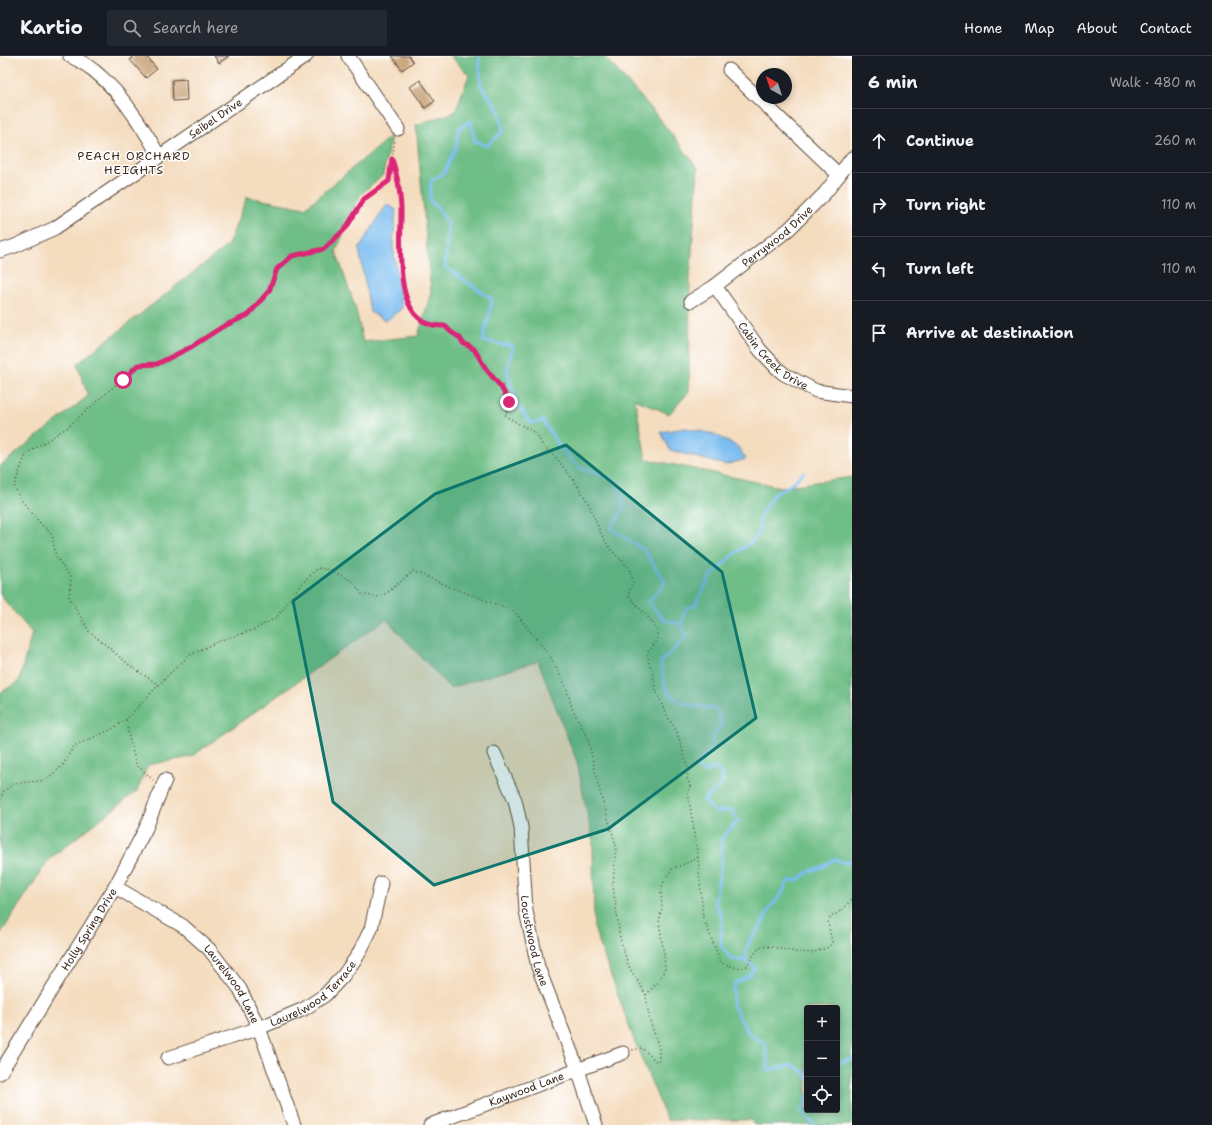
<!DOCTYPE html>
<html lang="en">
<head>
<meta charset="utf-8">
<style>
	:root { --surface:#171b24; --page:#242831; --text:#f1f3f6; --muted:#9ea1a6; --line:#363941 }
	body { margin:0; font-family:"Shantell Sans",sans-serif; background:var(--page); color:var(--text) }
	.controls { position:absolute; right:12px; bottom:12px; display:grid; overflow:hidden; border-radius:4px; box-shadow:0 2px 6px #0003 }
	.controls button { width:36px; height:36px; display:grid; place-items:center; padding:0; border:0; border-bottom:1px solid var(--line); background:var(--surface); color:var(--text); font:20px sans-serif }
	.compass { position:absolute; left:756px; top:12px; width:36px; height:36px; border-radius:50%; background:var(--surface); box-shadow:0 2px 6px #0003; rotate:321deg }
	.stop { position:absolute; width:12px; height:12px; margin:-9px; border:3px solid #db2777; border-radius:50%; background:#fff }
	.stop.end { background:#db2777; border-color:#fff; box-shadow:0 1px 4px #0008 }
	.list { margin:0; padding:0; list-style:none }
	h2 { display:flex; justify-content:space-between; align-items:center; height:52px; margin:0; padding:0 16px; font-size:17px }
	h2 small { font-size:13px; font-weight:400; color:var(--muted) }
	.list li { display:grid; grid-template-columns:26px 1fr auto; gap:12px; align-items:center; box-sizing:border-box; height:64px; padding:0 16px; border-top:1px solid var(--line) }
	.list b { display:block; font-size:15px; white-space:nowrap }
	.list em { font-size:13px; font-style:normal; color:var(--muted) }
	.icon { flex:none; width:22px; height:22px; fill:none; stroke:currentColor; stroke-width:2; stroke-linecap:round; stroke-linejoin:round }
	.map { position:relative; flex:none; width:852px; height:1069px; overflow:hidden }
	header { display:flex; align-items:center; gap:24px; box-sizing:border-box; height:56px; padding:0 20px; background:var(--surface); border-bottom:1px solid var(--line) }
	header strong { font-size:19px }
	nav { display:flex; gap:22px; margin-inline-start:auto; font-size:14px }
	.search { width:280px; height:36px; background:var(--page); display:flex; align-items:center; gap:10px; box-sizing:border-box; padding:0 14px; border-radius:4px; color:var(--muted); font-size:15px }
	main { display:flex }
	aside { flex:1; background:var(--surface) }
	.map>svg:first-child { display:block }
	.forest { fill:#6fbe87; stroke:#557452; fill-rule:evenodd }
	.water { fill:#7bbdf0; stroke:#5b7487 }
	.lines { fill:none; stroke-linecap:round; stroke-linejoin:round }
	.stream { stroke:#7bbdf0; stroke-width:3 }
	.building { fill:#c7a076 }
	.minor-casing { stroke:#574536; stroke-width:15 }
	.path { stroke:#574536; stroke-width:1.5; stroke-dasharray:1 3; stroke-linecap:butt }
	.minor { stroke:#fff; stroke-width:13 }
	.route { stroke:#db2777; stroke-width:5 }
	.marked { fill:#0f766e; fill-opacity:0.2; stroke:#0f766e; stroke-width:3; stroke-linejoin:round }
	.labels { text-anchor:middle; stroke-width:3; stroke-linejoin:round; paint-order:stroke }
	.street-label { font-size:11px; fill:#3b2a1e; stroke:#fff }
	.neighbourhood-label { font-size:12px; letter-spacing:1px; fill:#3b2a1e; stroke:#fff }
</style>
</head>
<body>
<header>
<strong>Kartio</strong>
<div class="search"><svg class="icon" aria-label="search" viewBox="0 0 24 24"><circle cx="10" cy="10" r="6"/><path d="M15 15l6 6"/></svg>Search here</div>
<nav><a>Home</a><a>Map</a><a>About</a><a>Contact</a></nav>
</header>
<main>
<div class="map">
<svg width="852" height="1069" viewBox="0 0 852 1069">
	<rect width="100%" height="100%" fill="#fff"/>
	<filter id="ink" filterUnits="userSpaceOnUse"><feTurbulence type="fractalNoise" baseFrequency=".025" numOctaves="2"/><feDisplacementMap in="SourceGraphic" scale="8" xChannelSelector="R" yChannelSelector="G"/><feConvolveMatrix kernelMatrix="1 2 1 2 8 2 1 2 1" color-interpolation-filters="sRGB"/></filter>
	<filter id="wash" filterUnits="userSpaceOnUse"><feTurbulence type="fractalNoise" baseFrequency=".012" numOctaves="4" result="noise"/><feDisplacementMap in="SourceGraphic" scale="16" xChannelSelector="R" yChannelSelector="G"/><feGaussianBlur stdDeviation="0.9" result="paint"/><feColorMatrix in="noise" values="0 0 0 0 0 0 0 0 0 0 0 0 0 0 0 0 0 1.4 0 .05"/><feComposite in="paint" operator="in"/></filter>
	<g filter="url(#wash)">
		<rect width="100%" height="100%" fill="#f4dcbe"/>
		<path class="forest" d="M450,0h154l46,51 48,61 -8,110 -1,114 -20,22 -34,-15 11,60 135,28 71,-10v648h-98l-3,-5h-84l-33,-80 -40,-112 -1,-85 -16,-81 -39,-101 -88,27 -64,-69 -195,138 -43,8 -11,26 -88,68 -49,76v-242l19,-12 13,-48 -32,-38v-129l88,-70 -11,-32 151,-119 19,-48 58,11 86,-72 -8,39 -23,20 -24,56 20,59 7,32 55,-6 13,-44 -15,-167 39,-13 14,-37zM807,952h30v102h-30z"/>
		<path class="water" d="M387,148l9,6 -3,35 9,63 -16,13 -16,-9 -11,-63z
			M685,372l29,6 24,13 8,12 -21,6 -55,-15 -9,-18z"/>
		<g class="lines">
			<path class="stream" d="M479,0l2,30 18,24 4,21 -16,15 -12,-5 -4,-20 -12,7 -3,19 -12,26 -13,8 -1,19 8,9 10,14 -3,44 47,32 -9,42 30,5 -6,25 10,33 14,19 12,-2 18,28 19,19 18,5 20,10 6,25 -13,20 33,22 21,32 -16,20 15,18 17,4 6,12 -26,26c2,8 1,19 5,26 8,19 33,18 51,21l5,17 -9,8 -1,14 -16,18 9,6 11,-4 7,8v8l-19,16 11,12 17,-2 6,11 -17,18 1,19 -7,44 7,15 -1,28 10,14 15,2 9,7 -6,8 -15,8 -2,20 17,30 16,9 3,27 24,-5 14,8 1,6
				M681,568l5,-15 9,-4 15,-28 24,-23 18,-12 7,-10 2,-18 13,-20 15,-8 15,-14
				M746,905v-9l4,-12 11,-14 9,-18 11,-13 7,-14 10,-1 12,-9 12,-4 13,-8 10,4 7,-3
				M837,1008l15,-6
				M807,1040l-5,16 12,13"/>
		</g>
		<g id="blocks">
			<path class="building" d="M134,0h12l11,13 -11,9 -16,-18z
				M214,0h15l-10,7z
				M392,0h17l4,6 -11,8z
				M186,23l1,21 -14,1 -1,-21z
				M420,24l15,21 -10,7 -15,-21z"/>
		</g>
	</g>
	<g filter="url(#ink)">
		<use href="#blocks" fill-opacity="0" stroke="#574536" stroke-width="1"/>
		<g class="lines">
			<g class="minor-casing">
				<g id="minor">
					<path d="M70,0c38,16 70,65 89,100"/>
					<path d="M348,0l50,73"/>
					<path d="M729,14l110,105"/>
					<path id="s1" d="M0,195l15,-5 40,-18 251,-172"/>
					<path id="s2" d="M715,230l45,64 18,19 6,5 32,17 36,5"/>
					<path id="s3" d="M691,245l24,-15 74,-57 36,-36 27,-35"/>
					<path id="s4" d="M494,697l21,47 6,27 5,84 12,56 40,103 18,55"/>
					<path id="s5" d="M115,831l68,39 26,23 31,40 19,39 35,97"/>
					<path id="s6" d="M168,1002l91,-30 45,-19 21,-14 18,-19 15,-21 13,-26 10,-46"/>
					<path id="s7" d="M0,1017l115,-186 31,-59 19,-48"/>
					<path id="s8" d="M430,1069l193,-72"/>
				</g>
			</g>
			<path class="path" d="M391,103c6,15 9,31 10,48 1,31 -11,109 32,118 4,1 8,1 12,1l6,6 8,6 4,5 11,6 12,20 15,18 8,15v7l-4,5 2,3 30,17 5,11 16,15 16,21 14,21 13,32 9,15 19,19 4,14 -5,13c7,10 26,25 29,36 0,3 0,7 0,10l-10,12 2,10 4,10 2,15 10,24 12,20 11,37 -1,9 3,8 -2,6 10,66 5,59 18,46 16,5 10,-2 6,-10 6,-8 7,-2 31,6 14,1 18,-6 3,-5 -4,-19 2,-5 13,-9 9,-10
				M159,629l-26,-17 -44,-37 -20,-34 2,-19 -15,-22 -4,-21 -12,-12 -19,-23 -7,-14 12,-32 42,-27 70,-62 19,-1 34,-17 31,-20 26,-12 21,-24 8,-22 15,-13 32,-7 22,-20 18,-30 25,-18 6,-41
				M126,664l4,22 6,22 17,16
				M0,743l4,-8 9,-7 33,-4 16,-14 12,-20 36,-16 16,-10 43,-46 21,-19 31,-15 33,-10 23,-13 24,-33 17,-16 13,2 21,11 10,13 15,3 10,-4 26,-22 40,17 61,23 36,45 17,33 5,19 16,31 11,50 17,56 -3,41 7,52 8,27 18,30 3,23 10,30v16l-17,-16 -10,2
				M646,939l13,-14 6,-12 -1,-15 -5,-32 3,-14 -1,-17 4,-13 7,-9 26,-11"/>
			<use href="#minor" class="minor"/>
		</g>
	</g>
	<g class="lines" filter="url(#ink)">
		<path class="route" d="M123,324l15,-15 19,-1 34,-17 31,-20 26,-12 21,-24 8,-22 15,-13 32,-7 22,-21 18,-29 25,-18 3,-22c5,15 8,31 9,48 1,31 -10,109 32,118 4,1 9,1 12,1l6,6 9,6 3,5 11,6 12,20 15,18 8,15"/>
	</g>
	<path class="marked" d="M566,389l156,127 34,146 -148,111 -174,56 -101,-83 -40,-201 142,-107z"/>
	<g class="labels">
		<g class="street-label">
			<text dy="4" stroke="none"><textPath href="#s1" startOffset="254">Seibel Drive</textPath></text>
			<text dy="4" stroke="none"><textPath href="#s3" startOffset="108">Perrywood Drive</textPath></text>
			<text dy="4" stroke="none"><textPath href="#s2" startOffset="92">Cabin Creek Drive</textPath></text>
			<text dy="4" stroke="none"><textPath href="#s7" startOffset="169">Holly Spring Drive</textPath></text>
			<text dy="4" stroke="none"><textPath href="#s4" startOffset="194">Locustwood Lane</textPath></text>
			<text dy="4" stroke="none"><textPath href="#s5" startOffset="155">Laurelwood Lane</textPath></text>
			<text dy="4" stroke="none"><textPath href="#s6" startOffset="161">Laurelwood Terrace</textPath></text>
			<text dy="4" stroke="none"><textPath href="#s8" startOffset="103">Kaywood Lane</textPath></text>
		</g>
		<g class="neighbourhood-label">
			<text x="134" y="104">PEACH ORCHARD<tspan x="134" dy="14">HEIGHTS</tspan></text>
		</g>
	</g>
</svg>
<div class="controls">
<button>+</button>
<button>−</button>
<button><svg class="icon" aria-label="locate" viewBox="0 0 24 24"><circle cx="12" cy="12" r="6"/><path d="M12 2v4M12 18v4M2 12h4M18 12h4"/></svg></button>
</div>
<svg class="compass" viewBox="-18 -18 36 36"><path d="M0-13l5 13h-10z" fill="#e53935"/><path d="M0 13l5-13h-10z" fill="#9ea1a6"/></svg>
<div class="stop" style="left:123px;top:324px"></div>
<div class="stop end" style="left:509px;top:346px"></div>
</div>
<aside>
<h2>6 min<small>Walk · 480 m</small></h2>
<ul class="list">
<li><svg class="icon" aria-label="ahead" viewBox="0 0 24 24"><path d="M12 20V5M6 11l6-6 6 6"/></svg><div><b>Continue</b></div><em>260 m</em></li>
<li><svg class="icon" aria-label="right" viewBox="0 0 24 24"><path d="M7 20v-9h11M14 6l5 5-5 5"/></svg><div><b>Turn right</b></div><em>110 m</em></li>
<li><svg class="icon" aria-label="left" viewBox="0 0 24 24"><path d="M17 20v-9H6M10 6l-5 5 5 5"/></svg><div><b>Turn left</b></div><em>110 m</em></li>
<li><svg class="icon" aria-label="arrive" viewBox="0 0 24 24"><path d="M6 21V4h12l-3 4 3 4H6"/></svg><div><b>Arrive at destination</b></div></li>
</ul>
</aside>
</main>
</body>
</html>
